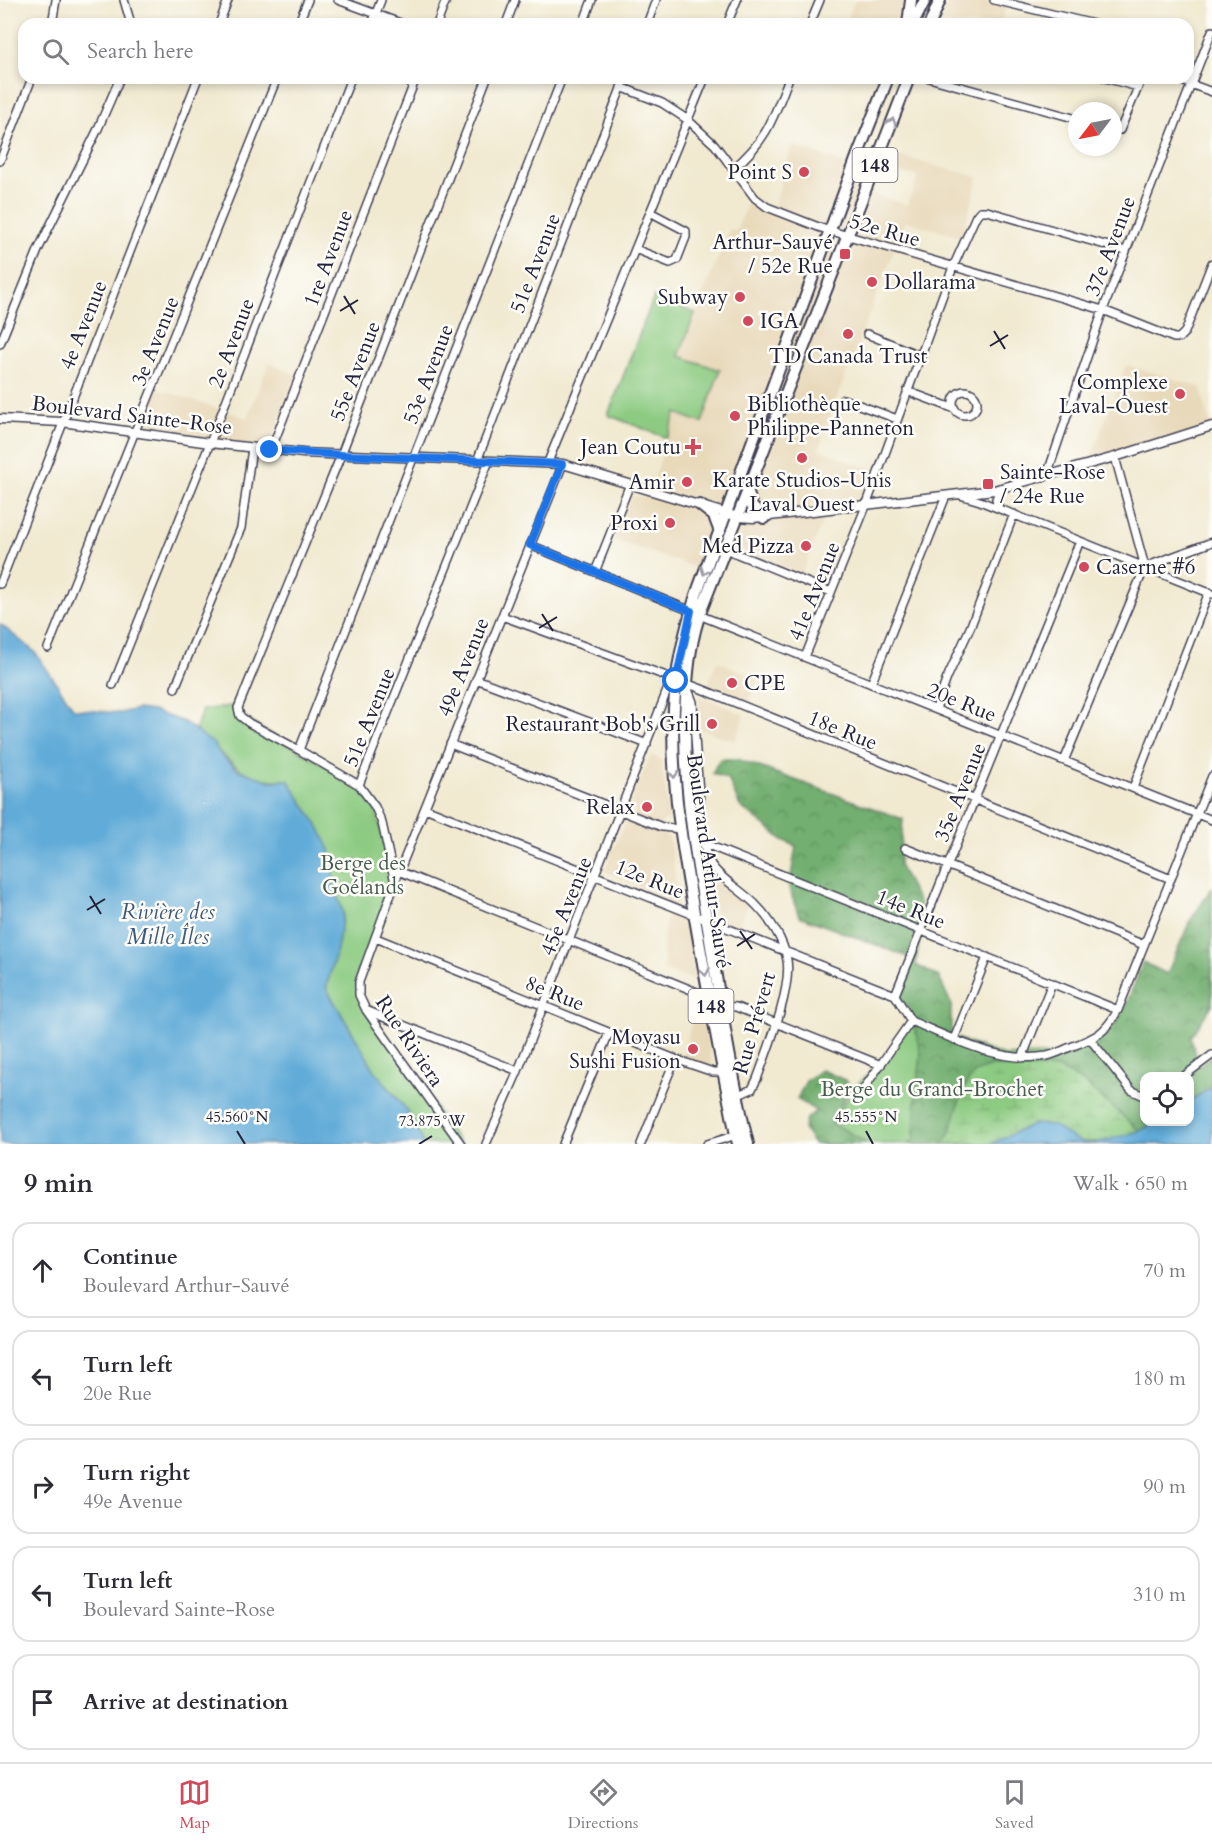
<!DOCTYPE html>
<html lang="en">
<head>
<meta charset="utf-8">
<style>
	:root { --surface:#fff; --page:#f7f7f7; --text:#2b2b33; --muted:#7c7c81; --line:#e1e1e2; --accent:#d1495b }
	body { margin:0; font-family:Cardo,serif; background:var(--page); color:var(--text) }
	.controls { position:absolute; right:18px; bottom:18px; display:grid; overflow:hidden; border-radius:12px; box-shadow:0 3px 9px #0003 }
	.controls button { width:54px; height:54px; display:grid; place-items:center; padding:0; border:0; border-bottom:2px solid var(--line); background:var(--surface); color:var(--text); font:30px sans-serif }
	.compass { position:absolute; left:1068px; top:102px; width:54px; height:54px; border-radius:50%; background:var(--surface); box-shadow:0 3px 9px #0003; rotate:238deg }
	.stop { position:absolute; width:18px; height:18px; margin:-14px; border:4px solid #1a73e8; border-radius:50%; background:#fff }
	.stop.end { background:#1a73e8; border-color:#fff; box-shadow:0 2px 6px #0008 }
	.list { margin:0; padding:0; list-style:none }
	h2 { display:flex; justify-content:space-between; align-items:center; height:78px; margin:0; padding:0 24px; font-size:26px }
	h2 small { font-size:20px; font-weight:400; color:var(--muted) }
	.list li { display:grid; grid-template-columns:39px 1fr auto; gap:18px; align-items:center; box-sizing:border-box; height:96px; margin:0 12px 12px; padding:0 12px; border:2px solid var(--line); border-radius:18px }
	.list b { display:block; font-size:22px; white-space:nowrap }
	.list p { margin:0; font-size:20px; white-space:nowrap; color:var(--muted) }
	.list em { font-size:20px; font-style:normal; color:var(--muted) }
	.icon { flex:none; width:33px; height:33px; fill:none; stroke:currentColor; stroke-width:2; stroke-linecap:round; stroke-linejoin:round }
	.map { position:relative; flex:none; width:1212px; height:1144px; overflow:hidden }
	.search { position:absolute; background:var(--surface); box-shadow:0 3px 9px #0003; left:18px; right:18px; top:18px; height:66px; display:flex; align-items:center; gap:15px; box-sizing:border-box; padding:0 21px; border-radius:18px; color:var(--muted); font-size:22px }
	.sheet { height:618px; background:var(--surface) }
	nav { display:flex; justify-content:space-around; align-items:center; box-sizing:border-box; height:84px; border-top:2px solid var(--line); background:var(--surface); font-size:16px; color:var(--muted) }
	nav a { display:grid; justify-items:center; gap:3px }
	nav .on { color:var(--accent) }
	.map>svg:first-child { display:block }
	.built { fill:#e8d9ba }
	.green { fill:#8dcb82; stroke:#58765e; stroke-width:1.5 }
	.forest { fill:url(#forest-crowns); stroke:#4a6856; stroke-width:1.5 }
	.wetland { fill:url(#wetland-marsh); stroke:#58765e; stroke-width:1.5 }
	.water { fill:#60abd8; stroke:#41668a; stroke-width:1.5 }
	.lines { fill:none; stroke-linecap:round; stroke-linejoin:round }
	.minor-casing { stroke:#414052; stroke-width:10 }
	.tertiary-casing { stroke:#414052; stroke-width:11 }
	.primary-casing { stroke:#414052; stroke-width:14 }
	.minor { stroke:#fff; stroke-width:7 }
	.tertiary { stroke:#fff; stroke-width:8 }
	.primary { stroke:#fff; stroke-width:10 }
	.oneway { stroke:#9c9ca7 }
	.route { stroke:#1a73e8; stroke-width:8 }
	.ticks { fill:none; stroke:#22223b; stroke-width:2 }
	.poi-dot { fill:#d1495b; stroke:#fdfcf7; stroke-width:2 }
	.labels { text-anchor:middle; stroke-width:5; stroke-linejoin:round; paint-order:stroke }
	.shield { fill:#fdfcf7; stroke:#646373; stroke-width:1.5 }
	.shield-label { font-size:20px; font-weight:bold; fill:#22223b }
	.poi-label { font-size:21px; fill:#22223b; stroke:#fdfcf7; text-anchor:end }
	.street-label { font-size:21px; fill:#22223b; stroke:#fdfcf7 }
	.park-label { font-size:21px; fill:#475d54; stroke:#fdfcf7 }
	.water-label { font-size:22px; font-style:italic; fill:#3b597a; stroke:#fdfcf7 }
	.ticks-label { font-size:15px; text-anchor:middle; fill:#22223b; stroke:#fdfcf7; stroke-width:5; stroke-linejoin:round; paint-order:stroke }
</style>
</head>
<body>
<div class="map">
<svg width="1212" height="1144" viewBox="0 0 1212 1144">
	<defs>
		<pattern id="forest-crowns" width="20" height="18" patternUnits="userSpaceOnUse" patternTransform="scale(1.5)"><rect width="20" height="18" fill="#72af70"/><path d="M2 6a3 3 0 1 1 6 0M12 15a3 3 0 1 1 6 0" fill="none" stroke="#5d8e5d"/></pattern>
		<pattern id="wetland-marsh" width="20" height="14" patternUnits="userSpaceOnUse" patternTransform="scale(1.5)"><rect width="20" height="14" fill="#8dcb82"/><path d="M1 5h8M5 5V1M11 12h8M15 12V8" fill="none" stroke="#79ae71"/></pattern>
	</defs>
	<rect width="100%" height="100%" fill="#fdfcf7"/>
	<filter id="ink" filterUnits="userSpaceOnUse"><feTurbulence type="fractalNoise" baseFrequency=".0167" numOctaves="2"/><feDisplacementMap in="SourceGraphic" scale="12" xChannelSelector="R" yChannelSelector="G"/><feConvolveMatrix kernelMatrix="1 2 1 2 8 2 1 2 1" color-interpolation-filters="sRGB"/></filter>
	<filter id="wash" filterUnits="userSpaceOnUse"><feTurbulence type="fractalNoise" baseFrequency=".008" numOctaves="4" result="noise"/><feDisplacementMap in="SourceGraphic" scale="24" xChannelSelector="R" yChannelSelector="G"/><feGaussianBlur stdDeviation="1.35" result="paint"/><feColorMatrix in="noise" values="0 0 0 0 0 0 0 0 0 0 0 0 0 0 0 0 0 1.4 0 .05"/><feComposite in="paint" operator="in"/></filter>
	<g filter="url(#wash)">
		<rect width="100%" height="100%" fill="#f1ead1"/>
		<path class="built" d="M855,0h49v14l-3,10h-56z
			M949,0h59l-7,24h-62z
			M792,145l54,19 -6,19 67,22 11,-28 -33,-9 6,-14 87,23 -16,60 -57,-16 -77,200 -9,28 54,21 -12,28 -50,5 -2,19 15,-3 -23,56 -64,-28 -2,-5 3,-7 -27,1 -13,32 -85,-28 19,-45 16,2 28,-84 26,10 18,-53 -41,-14 16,-43 35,-84 6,2 12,-29 22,11 5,-10z
			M269,363l29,12 -29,72 -131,-15 18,-44 91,30z
			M1126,365l74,22 11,40 -123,38z
			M717,661l41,17 -10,26 -42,-17z
			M698,695l47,20 -10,26 -34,-11z
			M651,755l10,4 8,61 -7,1 -1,12 8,4 10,62 -3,3 1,12 9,7 9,59 -31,-9 -1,-29 5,-45 -64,-26 21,-49h6l5,-11 -7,-4z
			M711,871l37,31 -9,25 -23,-7 -9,-44z
			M704,1016l8,52 -30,-12 10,-35z"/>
		<path class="green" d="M654,297l41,16 -16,43 41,14 -18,53 -26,-10 -9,25 -59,-23z
			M230,706l8,2 2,8 119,69 16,22 20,76 -19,55 -18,32 -1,14 2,11 101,149h-36l-18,-35 -31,-38 -49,-83 11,-39 6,-36 -8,-24 -5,-38 -11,-24 -31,-47c-51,3 -58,-24 -93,-49l7,-21z
			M911,1021l93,35 45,-1 95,67h12l-16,9 -149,13h-174l39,-59 25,-20z"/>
		<path class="forest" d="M720,759h17l166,60 -4,46 21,40v17l-12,35 -109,-41 -10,-28 7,-42 -13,-6 -43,-34 -12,-27 -16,-6z
			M1212,888v117l-21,32 8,29 13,-11v32l-22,14v-25h-46v46h12l-16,9 -57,-49 -23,-13 -69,-3 -26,22 -16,49 -6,7h-34l5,-4 1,-35 6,-50 -8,-37 -15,-23 22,-62 -4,32 23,12 12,27v31c16,7 44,23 60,27 22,6 94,-20 106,-40 11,-18 18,-41 26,-60l24,12 23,-53z
			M821,1070l24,10 5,8 -19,34 37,22h-54l-10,-14 2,-11 10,-8 -19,-12 9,-18z"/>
		<path class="wetland" d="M991,1066l69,3 23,13 57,49 16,-9h34v-21l22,-14v57h-269c15,-19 14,-60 35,-73 3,-2 9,-3 13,-5z"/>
		<path class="water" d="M0,624l35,28 39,57 46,4 17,-4 16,2 31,11 30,22 7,11 17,15 32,11 18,-1 31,47 11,23 5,39 8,24 -6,36 -11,39 49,83 31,38 18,35h-424z
			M1212,1087v57h-221l42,-20 19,1 24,15 12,3 12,-1 40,-11 16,-9h34v-21z"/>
	</g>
	<g filter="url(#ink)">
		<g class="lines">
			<g class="minor-casing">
				<path id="minor" d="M124,0l7,24
					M338,0l65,24
					M994,0l100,24
					M52,24l4,-24
					M219,24l9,-24
					M298,24l10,-24
					M372,24l9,-24
					M437,24l9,-24
					M506,24l9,-24
					M583,24l9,-24
					M647,24l9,-24
					M727,24l10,-24
					M810,24l10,-24
					M929,78l148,41
					M1105,78l33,9
					M1174,78l38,14
					M621,87l41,16 26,17 27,25 40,53 12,9 54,21 282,82 71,28h5l6,-6 27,-69
					M1113,129l7,1 22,-52
					M0,161l32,-83
					M734,168c34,-29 39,-50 55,-90
					M635,249l35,14 7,-3 9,-23v-6l-36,-19
					M867,334l54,22
					M0,344l39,-96 58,-117 23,-53
					M907,391l48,18
					M953 403a12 12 0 1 1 24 0a12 12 0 1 1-24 0Z
					M843,399l54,20
					M271,450l145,-372
					M477,461l148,-383
					M548,462l157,-384
					M1047,475l56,-165 109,-279
					M960,495l20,6 232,93
					M999,508l-3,-9 4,-11
					M530,545l161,66
					M725,549l106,43
					M1145,567l67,-25
					M595,572l35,-88
					M0,584l198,-506
					M699,615l513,205
					M502,616l197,72 472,191
					M48,648l229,-570
					M805,657l61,-151 87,-239 23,-51 4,-5h7l139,40
					M476,679l171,65
					M871,684l75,-188
					M113,685l97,-242 141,-365
					M175,688l66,-160 11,-80
					M688,689l5,13c2,37 4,73 8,110 1,15 1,34 8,49 8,16 34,30 47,44 13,13 28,35 31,55 5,29 -19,89 -30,119l-5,10 -18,8
					M936,709l11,-31 23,-50 44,-114
					M450,744l212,83 18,2
					M299,750l263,-672
					M1064,761l81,-194 -30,-110
					M359,785l130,-324
					M1133,788l76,-196
					M425,808l470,187
					M703,843l415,167
					M905,848l239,97
					M396,870l303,123 9,-1
					M395,882l168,-418
					M376,938l299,121 38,13h10
					M895,995l185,-454
					M895,995l16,26
					M721,1006l15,1 145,58
					M368,1011l150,60
					M911,1021c43,18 89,43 136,35 9,-2 18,-7 26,-10 24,-9 32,-13 45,-36l94,-234
					M954,1039l33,-82
					M1090,1039l41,51 13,6
					M1022,1058l30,-75
					M1184,1076l28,-21
					M862,1091l49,-70
					M461,1144l-95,-134 -7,-15v-13l36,-99 -13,-60 -7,-16 -16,-22 -60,-35 -50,-27 -9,-7 -2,-8 103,-253 146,-377
					M486,1144l32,-73 150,-383 8,-7
					M563,1144l46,-111
					M641,1144l34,-85
					M707,1144l30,-9"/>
			</g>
			<g class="tertiary-casing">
				<path id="tertiary" d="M0,419l62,3 148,21 93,10 260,11 175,53 15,1 241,-28 121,-33 97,-31"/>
			</g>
			<g class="primary-casing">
				<path id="primary" d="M908,24l3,-24
					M913,24l12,-24
					M930,24l10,-24
					M748,493l4,14 12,11
					M700,505l14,11 6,16
					M738,1144c-14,-65 -26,-131 -38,-197 -15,-87 -34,-174 -24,-263 3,-30 11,-60 20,-89l162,-441 30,-76
					M748,1144c-17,-71 -28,-144 -40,-216 -13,-77 -27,-152 -22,-231 2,-31 5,-60 16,-89l207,-530"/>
			</g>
			<use href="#minor" class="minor"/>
			<use href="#tertiary" class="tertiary"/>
			<use href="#primary" class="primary"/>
		</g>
		<defs><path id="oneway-chevron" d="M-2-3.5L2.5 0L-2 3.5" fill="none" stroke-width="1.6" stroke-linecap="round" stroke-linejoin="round" transform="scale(1.5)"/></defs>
		<g class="oneway">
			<use href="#oneway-chevron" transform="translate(892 122) rotate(-69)"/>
			<use href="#oneway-chevron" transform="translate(705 571) rotate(111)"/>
			<use href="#oneway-chevron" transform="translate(674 774) rotate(86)"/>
			<use href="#oneway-chevron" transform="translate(705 972) rotate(80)"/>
		</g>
	</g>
	<g class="lines" filter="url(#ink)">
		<path class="route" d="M270,450l71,5 221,9 -32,81 161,66 -15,70"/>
	</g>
	<path class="ticks" d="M344,296l11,18M340,311l18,-11M994,331l11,18M990,346l18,-11M542,614l11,17M539,628l18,-11M90,896l11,18M87,910l18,-11M740,931l12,18M737,946l18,-12M237,1131l8,13M866,1131l7,13M419,1144l13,-8"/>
	<g class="poi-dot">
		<circle cx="804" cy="172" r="6"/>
		<rect x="839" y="248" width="12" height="12" rx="3"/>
		<circle cx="872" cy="282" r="6"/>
		<circle cx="740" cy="297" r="6"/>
		<circle cx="748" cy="321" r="6"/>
		<circle cx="848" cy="334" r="6"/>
		<circle cx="1180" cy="394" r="6"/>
		<circle cx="735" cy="416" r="6"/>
		<path d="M690 438h6v6h6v6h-6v6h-6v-6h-6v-6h6z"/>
		<circle cx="802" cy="458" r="6"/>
		<circle cx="687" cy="482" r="6"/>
		<rect x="982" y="478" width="12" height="12" rx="3"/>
		<circle cx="670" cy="523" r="6"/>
		<circle cx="806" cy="546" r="6"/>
		<circle cx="1084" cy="567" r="6"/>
		<circle cx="732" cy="683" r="6"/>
		<circle cx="712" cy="724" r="6"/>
		<circle cx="647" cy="807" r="6"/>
		<circle cx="693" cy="1049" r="6"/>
	</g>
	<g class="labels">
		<g class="shield">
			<rect x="852.5" y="148" width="45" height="34" rx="4.5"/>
			<rect x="688.5" y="989" width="45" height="34" rx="4.5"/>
		</g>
		<g class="shield-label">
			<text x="875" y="172">148</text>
			<text x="711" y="1013">148</text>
		</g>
		<g class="poi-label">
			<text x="792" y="179">Point S</text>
			<text x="833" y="249">Arthur-Sauvé<tspan x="833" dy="24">/ 52e Rue</tspan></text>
			<text x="884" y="289" text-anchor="start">Dollarama</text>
			<text x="728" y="304">Subway</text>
			<text x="760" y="328" text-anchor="start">IGA</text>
			<text x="848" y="363" text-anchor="middle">TD Canada Trust</text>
			<text x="1168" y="389">Complexe<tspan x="1168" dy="24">Laval-Ouest</tspan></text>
			<text x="747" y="411" text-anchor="start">Bibliothèque<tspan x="747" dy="24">Philippe-Panneton</tspan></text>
			<text x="681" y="454">Jean Coutu</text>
			<text x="1000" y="479" text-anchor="start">Sainte-Rose<tspan x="1000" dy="24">/ 24e Rue</tspan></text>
			<text x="802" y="487" text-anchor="middle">Karate Studios-Unis<tspan x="802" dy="24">Laval Ouest</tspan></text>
			<text x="675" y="489">Amir</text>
			<text x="658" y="530">Proxi</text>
			<text x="794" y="553">Med Pizza</text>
			<text x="1096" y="574" text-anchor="start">Caserne #6</text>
			<text x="744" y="690" text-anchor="start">CPE</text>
			<text x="700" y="731">Restaurant Bob's Grill</text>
			<text x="635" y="814">Relax</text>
			<text x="681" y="1044">Moyasu<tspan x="681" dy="24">Sushi Fusion</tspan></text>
		</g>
		<g class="street-label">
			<text transform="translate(885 230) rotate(16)" y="7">52e Rue</text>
			<text transform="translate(1110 246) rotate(-69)" y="7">37e Avenue</text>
			<text transform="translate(328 258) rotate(-69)" y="7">1re Avenue</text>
			<text transform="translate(535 263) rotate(-69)" y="7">51e Avenue</text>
			<text transform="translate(83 325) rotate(-68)" y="7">4e Avenue</text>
			<text transform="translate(155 341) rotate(-68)" y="7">3e Avenue</text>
			<text transform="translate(231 343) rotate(-69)" y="7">2e Avenue</text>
			<text transform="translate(355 371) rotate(-69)" y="7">55e Avenue</text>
			<text transform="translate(428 374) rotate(-69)" y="7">53e Avenue</text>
			<text transform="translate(132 415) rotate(7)" y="7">Boulevard Sainte-Rose</text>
			<text transform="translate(814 591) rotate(-68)" y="7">41e Avenue</text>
			<text transform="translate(463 667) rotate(-68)" y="7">49e Avenue</text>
			<text transform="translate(962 702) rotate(22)" y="7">20e Rue</text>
			<text transform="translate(369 717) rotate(-68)" y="7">51e Avenue</text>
			<text transform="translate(843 730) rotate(22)" y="7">18e Rue</text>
			<text transform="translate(960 792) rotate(-68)" y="7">35e Avenue</text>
			<text transform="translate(709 861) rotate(82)" y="7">Boulevard Arthur-Sauvé</text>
			<text transform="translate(650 879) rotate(22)" y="7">12e Rue</text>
			<text transform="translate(566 906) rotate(-68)" y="7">45e Avenue</text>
			<text transform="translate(911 909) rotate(22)" y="7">14e Rue</text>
			<text transform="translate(555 993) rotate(22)" y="7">8e Rue</text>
			<text transform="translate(754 1023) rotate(-74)" y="7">Rue Prévert</text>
			<text transform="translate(410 1041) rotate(56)" y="7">Rue Riviera</text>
		</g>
		<g class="park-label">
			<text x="363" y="870">Berge des<tspan x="363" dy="24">Goélands</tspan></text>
			<text x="932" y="1096">Berge du Grand-Brochet</text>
		</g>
		<g class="water-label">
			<text x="168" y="919">Rivière des<tspan x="168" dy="25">Mille Îles</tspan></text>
		</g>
	</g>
	<g class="ticks-label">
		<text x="237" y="1122">45.560°N</text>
		<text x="866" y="1122">45.555°N</text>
		<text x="432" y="1126">73.875°W</text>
	</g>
</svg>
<div class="controls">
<button><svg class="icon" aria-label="locate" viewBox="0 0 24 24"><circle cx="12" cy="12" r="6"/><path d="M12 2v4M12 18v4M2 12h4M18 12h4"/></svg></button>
</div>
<svg class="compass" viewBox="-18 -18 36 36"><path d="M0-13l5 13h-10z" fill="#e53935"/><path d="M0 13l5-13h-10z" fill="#7c7c81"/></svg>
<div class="stop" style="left:676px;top:681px"></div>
<div class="stop end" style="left:270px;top:450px"></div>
<div class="search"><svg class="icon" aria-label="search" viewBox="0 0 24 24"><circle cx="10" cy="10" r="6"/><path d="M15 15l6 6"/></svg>Search here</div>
</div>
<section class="sheet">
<h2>9 min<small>Walk · 650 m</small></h2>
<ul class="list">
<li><svg class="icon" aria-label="ahead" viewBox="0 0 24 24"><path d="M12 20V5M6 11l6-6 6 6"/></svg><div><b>Continue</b><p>Boulevard Arthur-Sauvé</p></div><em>70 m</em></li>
<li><svg class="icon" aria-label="left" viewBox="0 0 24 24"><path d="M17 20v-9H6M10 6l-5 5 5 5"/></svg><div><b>Turn left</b><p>20e Rue</p></div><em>180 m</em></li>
<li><svg class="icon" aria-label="right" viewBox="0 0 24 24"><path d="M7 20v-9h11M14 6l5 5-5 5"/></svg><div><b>Turn right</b><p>49e Avenue</p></div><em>90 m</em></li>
<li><svg class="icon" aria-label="left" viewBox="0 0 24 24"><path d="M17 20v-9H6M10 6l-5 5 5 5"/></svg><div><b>Turn left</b><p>Boulevard Sainte-Rose</p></div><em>310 m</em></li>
<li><svg class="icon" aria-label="arrive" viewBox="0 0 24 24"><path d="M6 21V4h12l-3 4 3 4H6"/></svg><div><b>Arrive at destination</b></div></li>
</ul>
</section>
<nav>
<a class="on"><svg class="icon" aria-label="map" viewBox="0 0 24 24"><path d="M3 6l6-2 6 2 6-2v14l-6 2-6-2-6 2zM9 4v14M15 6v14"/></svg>Map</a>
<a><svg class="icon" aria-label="directions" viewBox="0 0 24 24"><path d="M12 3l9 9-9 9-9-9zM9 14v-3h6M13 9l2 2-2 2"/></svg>Directions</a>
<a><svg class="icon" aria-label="saved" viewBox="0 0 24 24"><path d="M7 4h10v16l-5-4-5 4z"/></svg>Saved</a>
</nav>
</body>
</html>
